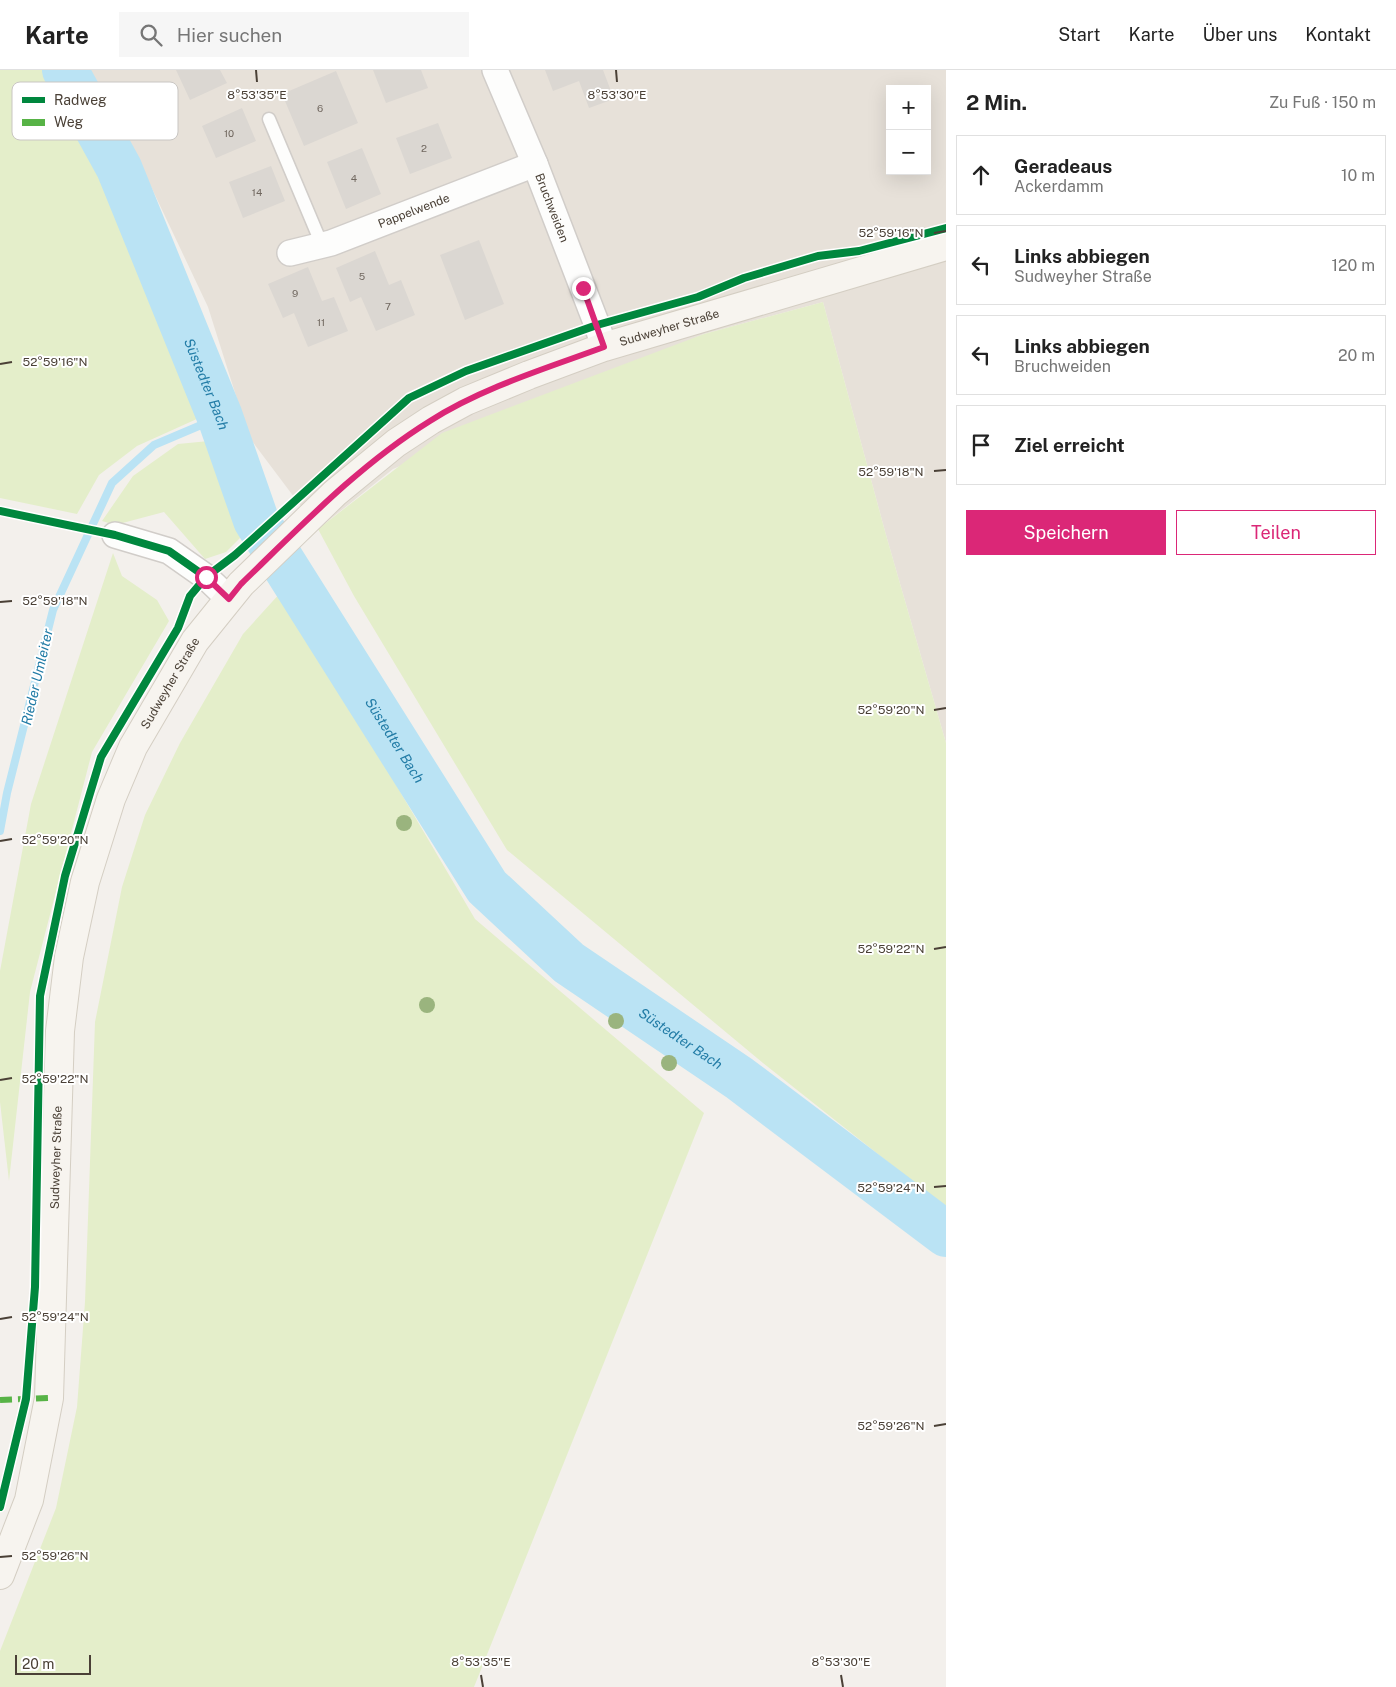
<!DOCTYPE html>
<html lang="de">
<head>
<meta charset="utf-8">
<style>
	:root { --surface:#fff; --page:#f6f6f6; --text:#222; --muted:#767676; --line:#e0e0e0; --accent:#db2777 }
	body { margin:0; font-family:"Public Sans",sans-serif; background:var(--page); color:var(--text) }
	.controls { position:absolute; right:15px; top:15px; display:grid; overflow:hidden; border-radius:0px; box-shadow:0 5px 20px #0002 }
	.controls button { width:45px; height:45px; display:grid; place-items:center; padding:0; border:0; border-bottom:1px solid var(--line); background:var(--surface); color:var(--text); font:25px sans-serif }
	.scale { position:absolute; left:15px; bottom:12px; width:76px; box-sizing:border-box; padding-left:5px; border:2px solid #4a4036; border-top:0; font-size:14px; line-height:18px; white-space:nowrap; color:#4a4036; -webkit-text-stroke:4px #fff; paint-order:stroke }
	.stop { position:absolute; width:15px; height:15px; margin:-11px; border:4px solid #db2777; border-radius:50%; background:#fff }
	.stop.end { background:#db2777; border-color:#fff; box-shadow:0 1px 5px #0008 }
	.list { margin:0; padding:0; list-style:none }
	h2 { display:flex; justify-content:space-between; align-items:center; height:65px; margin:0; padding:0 20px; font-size:21px }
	h2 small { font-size:16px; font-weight:400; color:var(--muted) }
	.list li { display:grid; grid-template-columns:32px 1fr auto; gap:15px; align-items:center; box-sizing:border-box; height:80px; margin:0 10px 10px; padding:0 10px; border:1px solid var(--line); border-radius:0px }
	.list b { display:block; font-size:19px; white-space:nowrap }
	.list p { margin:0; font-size:16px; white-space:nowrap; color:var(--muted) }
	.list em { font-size:16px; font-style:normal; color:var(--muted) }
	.actions { display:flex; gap:10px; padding:15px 20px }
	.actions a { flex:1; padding:11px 0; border:1px solid var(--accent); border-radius:0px; text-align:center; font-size:18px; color:var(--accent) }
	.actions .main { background:var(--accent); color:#fff }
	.icon { flex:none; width:28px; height:28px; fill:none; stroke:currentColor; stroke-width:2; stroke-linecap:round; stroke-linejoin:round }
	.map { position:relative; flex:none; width:946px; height:1617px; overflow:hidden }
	header { display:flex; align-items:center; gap:30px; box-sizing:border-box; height:70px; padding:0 25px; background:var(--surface); border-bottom:1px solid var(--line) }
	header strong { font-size:24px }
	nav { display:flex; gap:28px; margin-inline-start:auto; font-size:18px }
	.search { width:350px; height:45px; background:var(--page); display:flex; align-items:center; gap:12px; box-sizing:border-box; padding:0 18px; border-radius:0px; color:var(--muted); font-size:19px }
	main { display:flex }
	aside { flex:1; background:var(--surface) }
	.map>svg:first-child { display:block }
	.residential { fill:#e7e1d9; fill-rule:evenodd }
	.green { fill:#e4eeca }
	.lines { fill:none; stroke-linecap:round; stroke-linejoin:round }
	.stream { stroke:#bae3f4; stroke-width:8 }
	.river { stroke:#bae3f4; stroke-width:46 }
	.building { fill:#dbd7d2 }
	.lane-casing { stroke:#d1cdc9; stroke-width:15 }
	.street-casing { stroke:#d1cdc9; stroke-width:28 }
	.secondary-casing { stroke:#d4cec3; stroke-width:30 }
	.lane { stroke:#fdfdfc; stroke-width:12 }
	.street { stroke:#fdfdfc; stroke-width:25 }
	.secondary { stroke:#f7f4ef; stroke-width:28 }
	.quiet { stroke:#57b346; stroke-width:6; stroke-dasharray:12 6; stroke-linecap:butt }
	.cycleway-casing { stroke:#fff; stroke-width:11 }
	.cycleway { stroke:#00873e; stroke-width:8 }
	.tree { fill:#9ab47e }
	.route { stroke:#db2777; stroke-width:6 }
	.ticks { fill:none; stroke:#4a4036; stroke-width:2 }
	.labels { text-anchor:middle; stroke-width:4; stroke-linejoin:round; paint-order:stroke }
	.number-label { font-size:10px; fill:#70675f }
	.street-label { font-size:12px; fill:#4a4036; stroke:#fff }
	.water-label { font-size:14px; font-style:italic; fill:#227ca6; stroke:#fff }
	.key { fill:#fff; stroke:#c9c6c3; stroke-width:1 }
	.key-label { font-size:14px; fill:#4a4036 }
	.ticks-label { font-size:12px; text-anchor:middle; fill:#4a4036; stroke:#fff; stroke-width:4; stroke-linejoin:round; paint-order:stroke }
</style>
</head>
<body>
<header>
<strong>Karte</strong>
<div class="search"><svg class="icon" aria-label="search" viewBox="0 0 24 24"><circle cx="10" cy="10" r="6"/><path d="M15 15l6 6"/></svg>Hier suchen</div>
<nav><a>Start</a><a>Karte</a><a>Über uns</a><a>Kontakt</a></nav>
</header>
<main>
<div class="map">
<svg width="946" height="1617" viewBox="0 0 946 1617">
	<rect width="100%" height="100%" fill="#f3f0ec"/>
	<path class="residential" d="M89,0h857v673l-60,-208 -63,-233 -119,32 -311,135 -75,60 -69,-92 -41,-130 -70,-148zM890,19h37v82h-37z"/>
	<path class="green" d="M0,0h47l58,105 78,191 16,52 -62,28 -38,29 -22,39 -77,-16z
		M823,232l63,233 60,208v465l-183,-145 -256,-213 -153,-254 -36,-67 124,-96 262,-99z
		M209,371l39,89 -22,22 -21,7 -41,-47 -49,13 -13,-4 31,-45 45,-32z
		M113,483l9,23 35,24 12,21 -77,131 -62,240 -21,189 -9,-79v-131l31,-167z
		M282,521l193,328 229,194 -230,574h-474v-36l56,-143 21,-101 8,-105 10,-280 27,-135 23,-72 35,-72 63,-109z"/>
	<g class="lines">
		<path class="stream" d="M0,761l7,-38 46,-183 59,-127 42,-38 66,-28"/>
		<path class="river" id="s1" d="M65,0l54,98 101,249 36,103 231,367 82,76 170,115 207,156"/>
	</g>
	<path class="building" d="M176,0h44l7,13 -37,17z
		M373,0h48l7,18 -42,15z
		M545,0h58l11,29 -25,9 -10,-27 -26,10z
		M336,1l22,52 -54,23 -22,-52z
		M242,38l14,33 -40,17 -14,-32z
		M438,53l14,35 -42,16 -14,-36z
		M362,78l19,46 -35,15 -19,-47z
		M271,96l14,35 -42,17 -14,-36z
		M479,170l25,64 -39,16 -25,-65z
		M375,181l14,34 12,-5 14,35 -39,16 -15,-34 -11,5 -14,-34z
		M308,197l14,34 12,-4 14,34 -40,16 -14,-34 -11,5 -15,-34z"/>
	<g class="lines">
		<g class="lane-casing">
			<path id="lane" d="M269,49l53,126"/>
		</g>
		<g class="street-casing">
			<g id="street">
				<path id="s2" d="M495,0l40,94 62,161 7,22"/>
				<path id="s3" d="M290,183l41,-10 204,-79"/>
				<path d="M115,465l54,16 37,26 23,22"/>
			</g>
		</g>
		<g class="secondary-casing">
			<g id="secondary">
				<path id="s4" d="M0,1505l29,-75 20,-102 11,-367 9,-74 16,-75 26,-83 22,-52 62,-106 46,-57 94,-91 61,-50 35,-23 35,-19 63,-26 75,-28 342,-101"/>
			</g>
		</g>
		<use href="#lane" class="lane"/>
		<use href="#street" class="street"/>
		<use href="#secondary" class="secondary"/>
		<path class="quiet" d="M0,1330l49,-2"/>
		<g class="cycleway-casing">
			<path id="cycleway" d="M0,441l115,24 54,16 37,26
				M0,1437l26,-108 9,-112 5,-291 25,-120 36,-119 77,-129 12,-32 16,-19 29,-22 174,-157 57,-27 131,-46 101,-28 46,-19 74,-22 41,-5 87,-23"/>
		</g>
		<use href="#cycleway" class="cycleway"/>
	</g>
	<g class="tree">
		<circle cx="404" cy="753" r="8"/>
		<circle cx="427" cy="935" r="8"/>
		<circle cx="616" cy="951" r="8"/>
		<circle cx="669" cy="993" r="8"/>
	</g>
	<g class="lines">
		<path class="route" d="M206,507l23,22 12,-15c60,-58 118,-119 189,-163 51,-33 117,-53 174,-74l-21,-59"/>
	</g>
	<path class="ticks" d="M256,0l1,12M616,0l1,12M934,163l12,-2M0,294l12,-2M934,401l12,-1M0,532l12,-1M934,640l12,-2M0,771l12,-2M934,879l12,-2M0,1010l12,-2M934,1117l12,-1M0,1249l12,-2M934,1356l12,-2M0,1487l12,-1M481,1605l2,12M841,1605l2,12"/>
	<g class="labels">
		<g class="number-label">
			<text x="320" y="42">6</text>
			<text x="229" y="67">10</text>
			<text x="424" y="82">2</text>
			<text x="354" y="112">4</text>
			<text x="257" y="126">14</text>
			<text x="362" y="210">5</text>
			<text x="295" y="227">9</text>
			<text x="388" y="240">7</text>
			<text x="321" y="256">11</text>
		</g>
		<g class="street-label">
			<text dy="4" stroke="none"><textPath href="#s2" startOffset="149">Bruchweiden</textPath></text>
			<text dy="4" stroke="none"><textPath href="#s3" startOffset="131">Pappelwende</textPath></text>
			<text dy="4" stroke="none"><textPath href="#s4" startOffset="1550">Sudweyher Straße</textPath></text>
			<text dy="4" stroke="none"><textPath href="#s4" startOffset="920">Sudweyher Straße</textPath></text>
			<text dy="4" stroke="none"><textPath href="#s4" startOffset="425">Sudweyher Straße</textPath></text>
		</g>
		<g class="water-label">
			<text dy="5" stroke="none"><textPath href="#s1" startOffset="345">Süstedter Bach</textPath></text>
			<text transform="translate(37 607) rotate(-77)" y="5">Rieder Umleiter</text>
			<text dy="5" stroke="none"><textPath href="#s1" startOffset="750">Süstedter Bach</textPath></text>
			<text dy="5" stroke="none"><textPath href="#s1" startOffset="1170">Süstedter Bach</textPath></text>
		</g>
	</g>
	<rect x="12" y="12" width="166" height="58" rx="8" class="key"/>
	<rect x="22" y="27" width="23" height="6" fill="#00873e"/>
	<rect x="22" y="49" width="23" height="7" fill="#57b346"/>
	<g class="key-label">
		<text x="54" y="35">Radweg</text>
		<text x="54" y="57">Weg</text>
	</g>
	<g class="ticks-label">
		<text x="257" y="29">8°53'35"E</text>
		<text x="617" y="29">8°53'30"E</text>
		<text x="891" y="167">52°59'16"N</text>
		<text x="55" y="296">52°59'16"N</text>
		<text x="891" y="406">52°59'18"N</text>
		<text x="55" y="535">52°59'18"N</text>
		<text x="891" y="644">52°59'20"N</text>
		<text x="55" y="774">52°59'20"N</text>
		<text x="891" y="883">52°59'22"N</text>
		<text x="55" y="1013">52°59'22"N</text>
		<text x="891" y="1122">52°59'24"N</text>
		<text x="55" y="1251">52°59'24"N</text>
		<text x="891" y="1360">52°59'26"N</text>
		<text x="55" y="1490">52°59'26"N</text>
		<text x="481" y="1596">8°53'35"E</text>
		<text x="841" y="1596">8°53'30"E</text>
	</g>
</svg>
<div class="controls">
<button>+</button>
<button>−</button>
</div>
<div class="scale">20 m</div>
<div class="stop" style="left:206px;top:507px"></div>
<div class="stop end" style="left:583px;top:218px"></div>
</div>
<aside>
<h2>2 Min.<small>Zu Fuß · 150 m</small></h2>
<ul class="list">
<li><svg class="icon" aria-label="ahead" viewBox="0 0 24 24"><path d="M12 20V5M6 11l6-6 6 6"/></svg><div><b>Geradeaus</b><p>Ackerdamm</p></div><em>10 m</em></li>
<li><svg class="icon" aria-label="left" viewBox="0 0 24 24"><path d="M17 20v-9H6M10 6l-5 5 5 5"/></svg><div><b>Links abbiegen</b><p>Sudweyher Straße</p></div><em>120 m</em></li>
<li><svg class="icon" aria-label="left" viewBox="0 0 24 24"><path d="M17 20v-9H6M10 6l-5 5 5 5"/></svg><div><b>Links abbiegen</b><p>Bruchweiden</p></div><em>20 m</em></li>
<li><svg class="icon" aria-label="arrive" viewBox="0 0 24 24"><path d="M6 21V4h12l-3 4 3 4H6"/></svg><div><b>Ziel erreicht</b></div></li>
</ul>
<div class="actions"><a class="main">Speichern</a><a>Teilen</a></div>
</aside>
</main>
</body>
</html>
